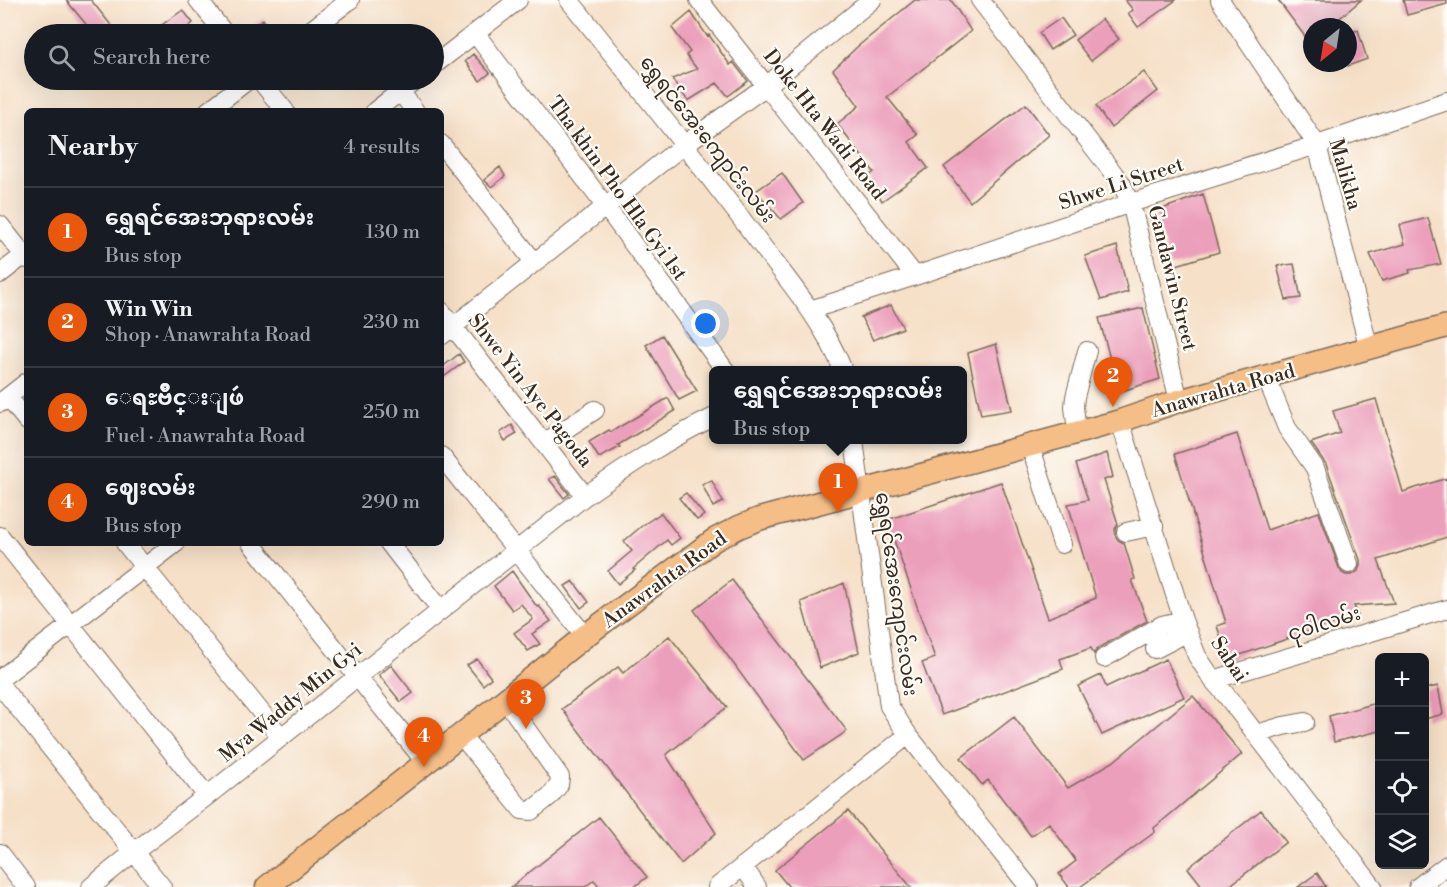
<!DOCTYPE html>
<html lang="en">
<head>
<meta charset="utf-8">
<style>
	:root { --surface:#171b24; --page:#20242c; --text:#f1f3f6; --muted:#9ea1a6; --line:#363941; --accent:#ea580c }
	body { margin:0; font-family:"Libre Bodoni","Noto Sans Myanmar",serif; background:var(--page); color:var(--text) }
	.controls { position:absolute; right:18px; bottom:18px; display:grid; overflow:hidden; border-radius:9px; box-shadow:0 6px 24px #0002 }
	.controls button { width:54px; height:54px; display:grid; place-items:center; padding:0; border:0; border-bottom:2px solid var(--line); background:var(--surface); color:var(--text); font:30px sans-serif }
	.compass { position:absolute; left:1303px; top:18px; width:54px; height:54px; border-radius:50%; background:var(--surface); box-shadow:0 6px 24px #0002; rotate:210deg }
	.you { position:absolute; left:706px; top:324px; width:21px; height:21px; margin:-15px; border:4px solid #fff; border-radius:50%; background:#1a73e8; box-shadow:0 0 0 9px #1a73e833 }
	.badge { display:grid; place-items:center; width:39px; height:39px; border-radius:50%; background:var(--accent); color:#fff; font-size:20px; font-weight:700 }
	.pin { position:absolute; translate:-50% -50px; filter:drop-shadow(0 2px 3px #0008) }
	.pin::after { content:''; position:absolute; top:32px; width:21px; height:18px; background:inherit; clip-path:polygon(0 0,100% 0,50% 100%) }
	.popup { position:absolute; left:709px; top:366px; width:258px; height:78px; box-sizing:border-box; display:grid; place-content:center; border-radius:9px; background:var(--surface); filter:drop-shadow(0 2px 4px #0005); font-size:20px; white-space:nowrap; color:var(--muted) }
	.popup b { font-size:22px; color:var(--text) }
	.popup::after { content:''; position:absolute; left:50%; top:100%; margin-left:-12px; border:12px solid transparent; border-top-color:var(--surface) }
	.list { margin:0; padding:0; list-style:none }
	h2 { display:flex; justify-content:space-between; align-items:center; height:78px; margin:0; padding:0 24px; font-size:26px }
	h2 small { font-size:20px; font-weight:400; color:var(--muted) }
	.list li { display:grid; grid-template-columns:39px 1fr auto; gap:18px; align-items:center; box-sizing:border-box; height:90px; padding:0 24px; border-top:2px solid var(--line) }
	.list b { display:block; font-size:22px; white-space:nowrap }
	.list p { margin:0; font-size:20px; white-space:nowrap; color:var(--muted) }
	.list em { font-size:20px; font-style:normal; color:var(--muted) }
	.icon { flex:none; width:33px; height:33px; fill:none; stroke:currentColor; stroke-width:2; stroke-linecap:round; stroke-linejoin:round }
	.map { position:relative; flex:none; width:1447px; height:887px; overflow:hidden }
	.search { position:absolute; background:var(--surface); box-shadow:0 6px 24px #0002; left:24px; top:24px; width:420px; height:66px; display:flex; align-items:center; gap:15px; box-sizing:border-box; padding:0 21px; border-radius:33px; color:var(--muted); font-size:22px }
	.panel { position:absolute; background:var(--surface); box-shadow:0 6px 24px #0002; left:24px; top:108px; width:420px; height:438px; border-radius:9px }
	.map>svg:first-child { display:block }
	.building { fill:#ec9fbb }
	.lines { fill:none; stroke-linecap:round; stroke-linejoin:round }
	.minor-casing { stroke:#7c6a59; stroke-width:20 }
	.major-casing { stroke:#7c6a59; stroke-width:25 }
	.minor { stroke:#fff; stroke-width:18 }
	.major { stroke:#f6be87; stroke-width:22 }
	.labels { text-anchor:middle; stroke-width:4.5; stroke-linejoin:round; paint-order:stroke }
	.street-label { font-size:20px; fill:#3b2a1e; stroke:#fdfcf7 }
</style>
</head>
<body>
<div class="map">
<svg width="1447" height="887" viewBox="0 0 1447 887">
	<rect width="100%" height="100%" fill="#fdfcf7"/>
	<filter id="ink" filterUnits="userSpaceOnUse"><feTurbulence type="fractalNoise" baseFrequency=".0167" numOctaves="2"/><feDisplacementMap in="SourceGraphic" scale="12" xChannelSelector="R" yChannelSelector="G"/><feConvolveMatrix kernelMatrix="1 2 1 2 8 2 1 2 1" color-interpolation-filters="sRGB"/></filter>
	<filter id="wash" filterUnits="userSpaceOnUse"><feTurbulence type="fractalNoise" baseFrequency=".008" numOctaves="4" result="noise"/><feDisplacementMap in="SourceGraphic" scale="24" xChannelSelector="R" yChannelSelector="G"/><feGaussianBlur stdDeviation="1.35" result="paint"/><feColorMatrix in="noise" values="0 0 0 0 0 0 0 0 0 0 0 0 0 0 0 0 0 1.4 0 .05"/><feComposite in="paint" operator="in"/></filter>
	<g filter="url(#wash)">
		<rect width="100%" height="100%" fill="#f6e0c7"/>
		<g id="blocks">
			<path class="building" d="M66,0h25l27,34h-24z
				M915,0h36l20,31 -84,66 31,38 -9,7 19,26 -46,33 -14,-24 6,-5 -37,-48 22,-18 -26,-36 24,-23z
				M1125,0h51l-38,27 -10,-14 5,-3z
				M1278,0h83l-32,27h-17v19z
				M1403,0h44v4l-40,11z
				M183,10l10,13 -13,11h-31z
				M691,12l16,24 2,-1 21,30 3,-3 15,19 -20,15 -11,-13 -29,18 -16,-22 25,-10 -11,-14 4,-3 -18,-24z
				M1061,18l12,17 -23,15 -11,-17z
				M263,19l9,15h-14l-5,-8z
				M1102,19l17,20 -28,22 -16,-21z
				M1358,30l9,29 -19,7v-33z
				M473,54l17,19 -10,8 -15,-20z
				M1144,72l14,19 -47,37 -15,-22z
				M1026,104l23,31 -79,67 -26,-35z
				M500,167l5,9 -13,11 -8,-7z
				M782,173l21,30 -22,16 -25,-28z
				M1203,194l16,58 -49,15 -16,-55z
				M1428,218l13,46 -32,6 1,3 -28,8 -12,-27 35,-10 -5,-19z
				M1117,246l11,46 -27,8 -16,-44z
				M1294,264l7,34 -15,2 -9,-34z
				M891,305l12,23 -30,12 -12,-23z
				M1143,308l17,71 -41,13 -20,-74z
				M662,335l35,56 -18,9 -33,-55z
				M996,344l16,66 -31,5 -13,-62z
				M459,354l5,8 -23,17v-11z
				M668,398l7,13 -57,34 2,2 -21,11 -10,-16 20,-12 2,2z
				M1376,399l27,93 44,-14v59l-69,23 16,43 -40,3 4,9 -130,44 -11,-33 9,-3 -51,-169 62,-20 30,96 52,-18 20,56 3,5 4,2h6l6,-4 2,-6v-5l-34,-96 -15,-21 29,-10 -7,-22z
				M512,425l5,9 -12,7 -5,-8z
				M1107,453l6,24 -9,3 14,44 -3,5v6l3,5 6,3 11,36 -3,1 15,41 -49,27 -4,6 -3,-6 -31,11 3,10 -121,46 -20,-52 13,-5 -48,-138 114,-38 47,136 48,-20 -28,-94 20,-4 -12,-36z
				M555,476l14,18 -5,4 -15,-19z
				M712,481l11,21 -10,5 -11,-23z
				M686,493l18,22 -7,5 -18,-22z
				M661,513l19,25 -9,7 -4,-5 -34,29 2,1 -17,14 -10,-13 24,-20 -8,-10 19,-16z
				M512,571l25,36 2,-1 12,15 -19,13 8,10 -12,7 -14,-18 19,-14 -12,-15 -9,6 -18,-24z
				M732,580l115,151 -43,29 -110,-150z
				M573,581l16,21 -8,6 -16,-22z
				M844,583l15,69 -39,16 -19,-66z
				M669,636l58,71 -61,48 50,78 -35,31 -119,-155 56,-42 5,6z
				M477,659l14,19 -8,7 -16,-20z
				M1166,659l18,38 -82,38 -24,-49 23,-11 5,12z
				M391,665l22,28 -12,9 -22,-27z
				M1438,686l5,28 -18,5v-30z
				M1193,696l49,58 -88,74 1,4 -75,55h-11l-10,-13 17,-13 -27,-38 -18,13 -43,-56 -6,5 -21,-27 53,-41 54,71 45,-26z
				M1380,702v29l-46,11 -5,-26z
				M1261,810l25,32 -58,45h-25l-15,-19z
				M848,811l63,76h-122l-14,-17z
				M599,817l48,60 -13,10h-34l-6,-7 -9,7h-74z
				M1317,873l9,14h-28z"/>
		</g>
	</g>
	<g filter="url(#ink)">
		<use href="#blocks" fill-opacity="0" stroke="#7c6a59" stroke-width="1.5"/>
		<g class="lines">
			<g class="minor-casing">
				<path id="minor" d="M198,0l27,34
					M569,0c62,77 124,155 184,234 32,43 70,86 90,136
					M699,0l216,276
					M980,0l141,183 10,20 48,198
					M1220,0l97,145 52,204
					M475,33l131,174 119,163
					M306,34l44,-34
					M434,65l84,-65
					M260,80l25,31
					M400,91l15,20
					M208,111l40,-31
					M375,111l40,-31
					M441,144l94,119
					M0,225l27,34
					M0,274l27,-21
					M810,310l105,-34 216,-73 186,-58 130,-44
					M441,311l144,185
					M441,336l244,-192 81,-58 106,-86
					M1266,377l21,51 28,40 34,96
					M8,397l19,24
					M0,403l27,-21
					M1120,421l63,199 14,36 16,24 13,15 147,192
					M1077,432l-3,-25 1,-10 12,-46
					M854,440l35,266 19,29 121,152
					M544,443l51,-33
					M1030,445l32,99
					M441,456l144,180
					M1126,532l28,-6
					M0,536l207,260
					M125,543l156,194
					M251,543l175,220
					M389,543l52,67
					M1155,649l33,-17
					M1104,658l58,-33 21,-5
					M0,679l176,-136
					M1213,680l234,-71
					M0,685l162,202
					M1257,734l26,-8 22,-4
					M461,735l61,75 9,1 19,-15 9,-11 1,-8 -55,-78
					M0,853l26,34
					M743,866l14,21
					M91,887l43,-35 73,-56 378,-300c42,-29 83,-57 129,-79
					M717,887l191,-152
					M1418,887l29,-22"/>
			</g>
			<g class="major-casing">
				<path id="major" d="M267,887l194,-152 124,-99 129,-96 25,-13 20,-8 361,-98 59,-20 268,-75"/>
			</g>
			<use href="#minor" class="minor"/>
			<use href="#major" class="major"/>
		</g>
	</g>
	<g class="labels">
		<g class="street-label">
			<text transform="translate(825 124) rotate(52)" y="7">Doke Hta Wadi Road</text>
			<text transform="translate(708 139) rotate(52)" y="7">ရွှေရင်အေးကျောင်းလမ်း</text>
			<text transform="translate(1346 174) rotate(74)" y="7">Malikha</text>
			<text transform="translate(1121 183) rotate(-18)" y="7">Shwe Li Street</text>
			<text transform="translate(618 188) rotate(54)" y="7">Tha khin Pho Hla Gyi 1st</text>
			<text transform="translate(1173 278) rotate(76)" y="7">Gandawin Street</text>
			<text transform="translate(531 390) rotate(52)" y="7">Shwe Yin Aye Pagoda</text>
			<text transform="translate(1223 390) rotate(-16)" y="7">Anawrahta Road</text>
			<text transform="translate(664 579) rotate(-36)" y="7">Anawrahta Road</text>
			<text transform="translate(897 594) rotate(82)" y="7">ရွှေရင်အေးကျောင်းလမ်း</text>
			<text transform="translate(1324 623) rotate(-17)" y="7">ငုဝါလမ်း</text>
			<text transform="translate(1230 659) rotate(56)" y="7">Sabai</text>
			<text transform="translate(290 702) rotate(-39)" y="7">Mya Waddy Min Gyi</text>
		</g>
	</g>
</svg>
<div class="controls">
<button>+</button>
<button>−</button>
<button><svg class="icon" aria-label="locate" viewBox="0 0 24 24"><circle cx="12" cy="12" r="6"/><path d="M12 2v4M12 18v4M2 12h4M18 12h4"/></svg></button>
<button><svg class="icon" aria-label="layers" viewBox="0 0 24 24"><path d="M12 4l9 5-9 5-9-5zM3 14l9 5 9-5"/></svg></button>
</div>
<svg class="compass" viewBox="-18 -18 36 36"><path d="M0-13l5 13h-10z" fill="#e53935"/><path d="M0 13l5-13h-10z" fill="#9ea1a6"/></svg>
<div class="you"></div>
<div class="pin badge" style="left:838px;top:513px">1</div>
<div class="popup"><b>ရွှေရင်အေးဘုရားလမ်း</b>Bus stop</div>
<div class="pin badge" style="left:1113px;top:407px">2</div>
<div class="pin badge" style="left:526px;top:729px">3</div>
<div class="pin badge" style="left:424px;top:767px">4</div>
<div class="search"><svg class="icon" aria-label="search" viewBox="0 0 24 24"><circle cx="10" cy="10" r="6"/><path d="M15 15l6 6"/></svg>Search here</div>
<section class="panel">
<h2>Nearby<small>4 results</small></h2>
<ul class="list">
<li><span class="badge">1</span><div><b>ရွှေရင်အေးဘုရားလမ်း</b><p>Bus stop</p></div><em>130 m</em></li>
<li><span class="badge">2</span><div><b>Win Win</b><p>Shop · Anawrahta Road</p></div><em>230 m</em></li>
<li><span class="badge">3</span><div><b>ေရႊဗ်ိဳင္းျဖဴ</b><p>Fuel · Anawrahta Road</p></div><em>250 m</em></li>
<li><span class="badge">4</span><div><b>ဈေးလမ်း</b><p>Bus stop</p></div><em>290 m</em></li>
</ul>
</section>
</div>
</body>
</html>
